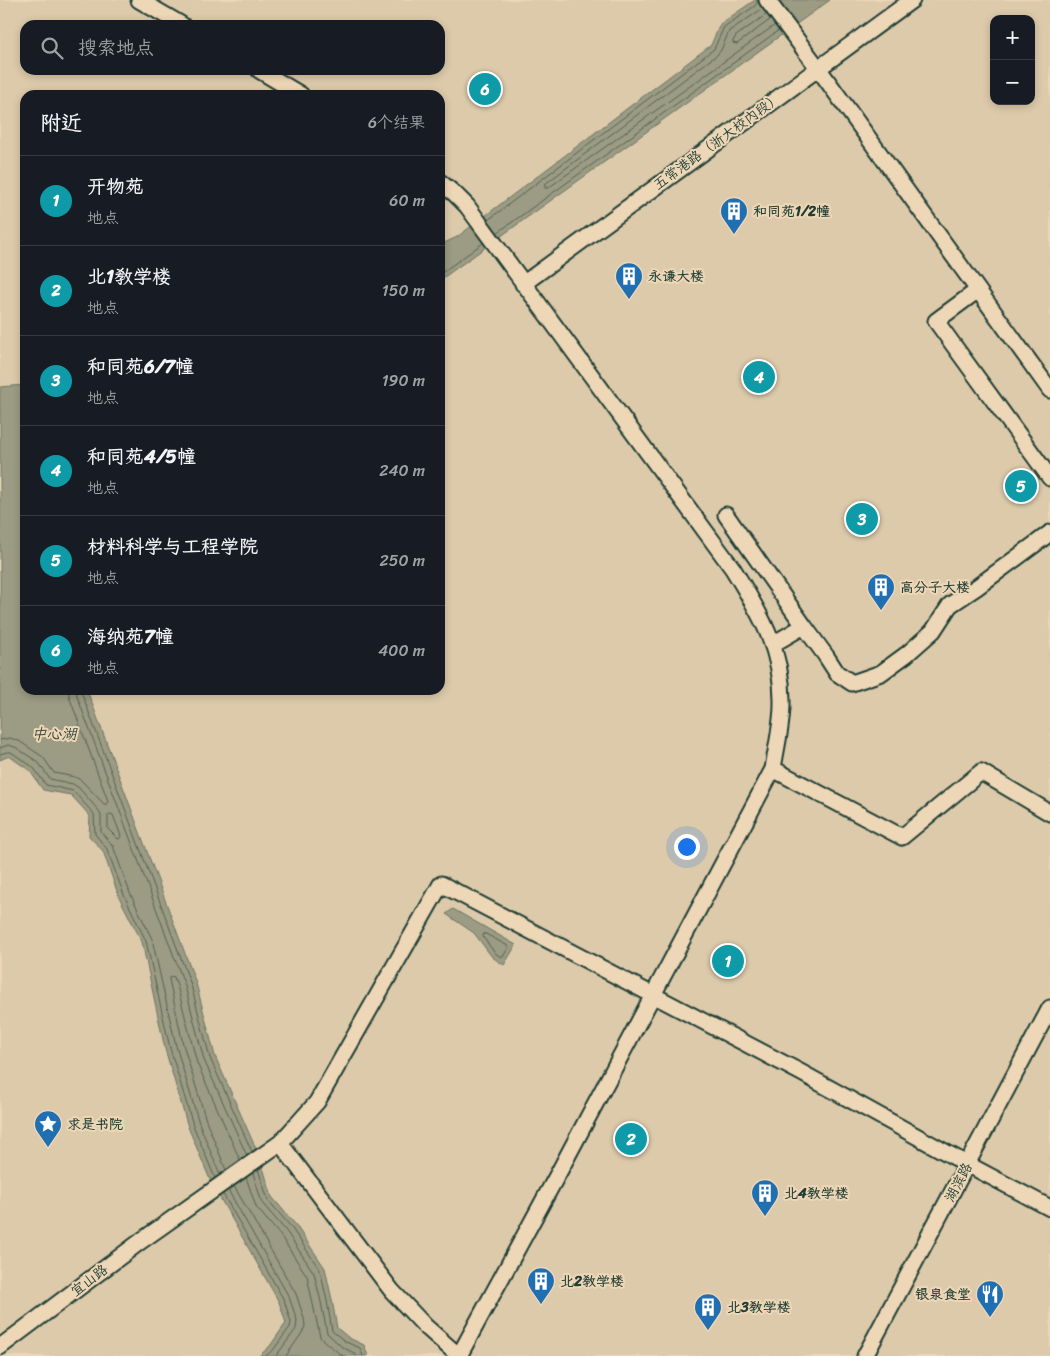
<!DOCTYPE html>
<html lang="zh">
<head>
<meta charset="utf-8">
<style>
	:root { --surface:#171b24; --page:#242831; --text:#f1f3f6; --muted:#9ea1a6; --line:#363941; --accent:#1f6fb2 }
	body { margin:0; font-family:Sriracha,"LXGW WenKai TC",sans-serif; background:var(--page); color:var(--text) }
	.controls { position:absolute; right:15px; top:15px; display:grid; overflow:hidden; border-radius:10px; box-shadow:0 2px 8px #0003 }
	.controls button { width:45px; height:45px; display:grid; place-items:center; padding:0; border:0; border-bottom:1px solid var(--line); background:var(--surface); color:var(--text); font:25px sans-serif }
	.you { position:absolute; left:686px; top:846px; width:18px; height:18px; margin:-12px; border:4px solid #fff; border-radius:50%; background:#1a73e8; box-shadow:0 0 0 8px #1a73e833 }
	.badge { display:grid; place-items:center; width:32px; height:32px; border-radius:50%; background:var(--accent); color:#fff; font-size:16px; font-weight:700 }
	.pin { position:absolute; translate:-50% -50%; border:2px solid #fff; box-shadow:0 1px 5px #0006 }
	.list { margin:0; padding:0; list-style:none }
	h2 { display:flex; justify-content:space-between; align-items:center; height:65px; margin:0; padding:0 20px; font-size:21px }
	h2 small { font-size:16px; font-weight:400; color:var(--muted) }
	.list li { display:grid; grid-template-columns:32px 1fr auto; gap:15px; align-items:center; box-sizing:border-box; height:90px; padding:0 20px; border-top:1px solid var(--line) }
	.list b { display:block; font-size:19px; white-space:nowrap }
	.list p { margin:0; font-size:16px; white-space:nowrap; color:var(--muted) }
	.list em { font-size:16px; font-style:normal; color:var(--muted) }
	.icon { flex:none; width:28px; height:28px; fill:none; stroke:currentColor; stroke-width:2; stroke-linecap:round; stroke-linejoin:round }
	.map { position:relative; flex:none; width:1050px; height:1356px; overflow:hidden }
	.search { position:absolute; background:var(--surface); box-shadow:0 2px 8px #0003; left:20px; top:20px; width:425px; height:55px; display:flex; align-items:center; gap:12px; box-sizing:border-box; padding:0 18px; border-radius:15px; color:var(--muted); font-size:19px }
	.panel { position:absolute; background:var(--surface); box-shadow:0 2px 8px #0003; left:20px; top:90px; width:425px; height:605px; border-radius:15px }
	.map>svg:first-child { display:block }
	.built { fill:#ddcaab; fill-rule:evenodd }
	.water { fill:#9c9b83; stroke:#6a7563 }
	.lines { fill:none; stroke-linecap:round; stroke-linejoin:round }
	.shore { stroke:#516354; stroke-width:1 }
	.minor-casing { stroke:#1f3d34; stroke-width:19 }
	.minor { stroke:#eed7b6; stroke-width:15 }
	.labels { text-anchor:middle; stroke-width:4; stroke-linejoin:round; paint-order:stroke }
	.street-label { font-size:14px; fill:#1f3d34; stroke:#eed7b6 }
	.poi-label { font-size:14px; font-weight:bold; fill:#1f3d34; stroke:#eed7b6; text-anchor:start }
	.water-label { font-size:15px; font-style:italic; fill:#324b40; stroke:#eed7b6 }
</style>
</head>
<body>
<div class="map">
<svg width="1050" height="1356" viewBox="0 0 1050 1356">
	<rect width="100%" height="100%" fill="#eed7b6"/>
	<filter id="ink" filterUnits="userSpaceOnUse"><feTurbulence type="fractalNoise" baseFrequency=".02" numOctaves="2"/><feDisplacementMap in="SourceGraphic" scale="10" xChannelSelector="R" yChannelSelector="G"/><feConvolveMatrix kernelMatrix="1 2 1 2 8 2 1 2 1" color-interpolation-filters="sRGB"/></filter>
	<g filter="url(#ink)">
		<path class="built" d="M0,0h1050v1356h-1050zM994,19h37v82h-37zM25,25h415v45h-415zM25,95h415v595h-415z"/>
		<path class="water" d="M755,0h75l-390,280v-35l17,-8 254,-192 9,-21z
			M25,385v305h62l109,293 19,73 45,102 12,39 23,27 30,44 7,32 5,28 12,10 15,7 4,11h-109l11,-10 16,-23 -7,-21 -68,-120 -23,-55 -23,-78 -23,-107 -23,-45 -16,-46 -14,-15 1,-20 -19,-21 -28,-5 -13,-19 -21,-15 -9,4v-373z
			M453,909l63,36 -12,20 -12,-8 -18,-24 -28,-19z"/>
		<g class="lines">
			<path class="shore" d="M762,8l-3,3 -30,20 -8,19 -3,4 -173,130v4h3l227,-163
				M767,14l-31,22 -3,5v2l4,1 34,-25
				M488,220l226,-171 10,-22 31,-21 2,-3v-3
				M497,233l282,-203
				M440,274l43,-31
				M76,690l1,6 108,290 19,74 43,96
				M82,690v4l109,291 19,73 42,94
				M0,740l10,-2 9,3 24,16 11,16 21,4 6,3 23,24h3l1,-3 -38,-102 -2,-9
				M0,748l8,-3 7,2 23,15 12,17 23,5 6,4 20,23 2,5v16l12,14 17,47 22,46 24,107 23,77 21,52
				M0,754l7,-2h4l22,15 13,18 27,6 21,23 1,20 12,15 17,46 22,46 24,107 23,77 22,53
				M110,814l3,1 8,21 -2,3 -2,-1 -9,-9v-13z
				M484,934h2l22,12v3l-5,7 -2,1 -6,-4 -12,-16z
				M258,1169l10,31 23,27 29,43 7,31 5,30 14,11 14,6 3,8
				M226,1170l-20,-50 -23,-76 -14,-65 2,-3 3,1 4,12 19,74 43,97
				M253,1173l9,30 24,28 28,42 7,29 6,31 15,14 12,6 2,3
				M246,1177l10,30 24,28 27,41 13,61 6,6 17,13
				M234,1186l62,108 8,24 1,8 -3,7 -16,23
				M228,1190l61,107 8,23 -1,9 -20,27
				M223,1194l61,106 7,22 -1,5 -16,22 -8,7"/>
			<g class="minor-casing">
				<path id="minor" d="M139,0l43,25
					M767,0l51,68 232,322
					M259,70l42,25
					M440,182l15,12 12,12 266,363c27,44 50,82 49,135 0,22 -6,44 -9,65l-214,403 -100,184
					M523,284l389,-284
					M978,290l-42,31 114,157
					M726,515l78,111
					M773,644l31,-18 22,30 11,17 15,10 29,-10 26,-19 26,-23 17,-26 27,-18 73,-54
					M773,769l129,68 79,-65 69,41
					M280,1143l112,148 33,35 34,30
					M0,1347l141,-106 139,-98 37,-41 124,-218 359,188 167,92 83,44
					M865,1356l185,-348"/>
			</g>
			<use href="#minor" class="minor"/>
		</g>
	</g>
	<defs>
		<g id="building-pin" transform="scale(1.4375)"><path d="M0 17L-7.5 6A9.5 9.5 0 1 1 7.5 6Z" fill="#1f6fb2" stroke="#eed7b6"/><path d="M-4-6H4V6H1V3H-1V6H-4ZM-2.5-4.3h1.7v1.8h-1.7ZM.8-4.3h1.7v1.8H.8ZM-2.5-1h1.7V.8h-1.7ZM.8-1h1.7V.8H.8Z" fill="#fff"/></g>
		<g id="sight-pin" transform="scale(1.4375)"><path d="M0 17L-7.5 6A9.5 9.5 0 1 1 7.5 6Z" fill="#1f6fb2" stroke="#eed7b6"/><path d="M0-6L1.8-2.2L6-1.7L2.9 1.2L3.7 5.4L0 3.3L-3.7 5.4L-2.9 1.2L-6-1.7L-1.8-2.2Z" fill="#fff"/></g>
		<g id="restaurant-pin" transform="scale(1.4375)"><path d="M0 17L-7.5 6A9.5 9.5 0 1 1 7.5 6Z" fill="#1f6fb2" stroke="#eed7b6"/><path d="M-5-6h1v4h1v-4h1v4h1v-4h1v5L-1.5 .5V6h-2V.5L-5-1ZM5-6V6H3V1.5H1.5Q1.5-4 5-6Z" fill="#fff"/></g>
	</defs>
	<g fill-rule="evenodd">
		<use href="#building-pin" x="734" y="211"/>
		<use href="#building-pin" x="629" y="276"/>
		<use href="#building-pin" x="881" y="587"/>
		<use href="#sight-pin" x="48" y="1124"/>
		<use href="#building-pin" x="765" y="1193"/>
		<use href="#building-pin" x="541" y="1281"/>
		<use href="#restaurant-pin" x="990" y="1294"/>
		<use href="#building-pin" x="708" y="1307"/>
	</g>
	<g class="labels">
		<g class="street-label">
			<text transform="translate(717 141) rotate(-36)" y="5">五常港路（浙大校内段）</text>
			<text transform="translate(958 1182) rotate(-62)" y="5">湖滨路</text>
			<text transform="translate(89 1280) rotate(-37)" y="5">宜山路</text>
		</g>
		<g class="poi-label">
			<text x="753" y="216">和同苑1/2幢</text>
			<text x="648" y="281">永谦大楼</text>
			<text x="900" y="592">高分子大楼</text>
			<text x="67" y="1129">求是书院</text>
			<text x="784" y="1198">北4教学楼</text>
			<text x="560" y="1286">北2教学楼</text>
			<text x="971" y="1299" text-anchor="end">银泉食堂</text>
			<text x="727" y="1312">北3教学楼</text>
		</g>
		<g class="water-label">
			<text x="54" y="739">中心湖</text>
		</g>
	</g>
</svg>
<div class="controls">
<button>+</button>
<button>−</button>
</div>
<div class="you"></div>
<div class="pin badge" style="left:728px;top:961px;background:#0f9aa8">1</div>
<div class="pin badge" style="left:631px;top:1139px;background:#0f9aa8">2</div>
<div class="pin badge" style="left:862px;top:519px;background:#0f9aa8">3</div>
<div class="pin badge" style="left:759px;top:377px;background:#0f9aa8">4</div>
<div class="pin badge" style="left:1021px;top:486px;background:#0f9aa8">5</div>
<div class="pin badge" style="left:485px;top:89px;background:#0f9aa8">6</div>
<div class="search"><svg class="icon" aria-label="search" viewBox="0 0 24 24"><circle cx="10" cy="10" r="6"/><path d="M15 15l6 6"/></svg>搜索地点</div>
<section class="panel">
<h2>附近<small>6个结果</small></h2>
<ul class="list">
<li><span class="badge" style="background:#0f9aa8">1</span><div><b>开物苑</b><p>地点</p></div><em>60 m</em></li>
<li><span class="badge" style="background:#0f9aa8">2</span><div><b>北1教学楼</b><p>地点</p></div><em>150 m</em></li>
<li><span class="badge" style="background:#0f9aa8">3</span><div><b>和同苑6/7幢</b><p>地点</p></div><em>190 m</em></li>
<li><span class="badge" style="background:#0f9aa8">4</span><div><b>和同苑4/5幢</b><p>地点</p></div><em>240 m</em></li>
<li><span class="badge" style="background:#0f9aa8">5</span><div><b>材料科学与工程学院</b><p>地点</p></div><em>250 m</em></li>
<li><span class="badge" style="background:#0f9aa8">6</span><div><b>海纳苑7幢</b><p>地点</p></div><em>400 m</em></li>
</ul>
</section>
</div>
</body>
</html>
